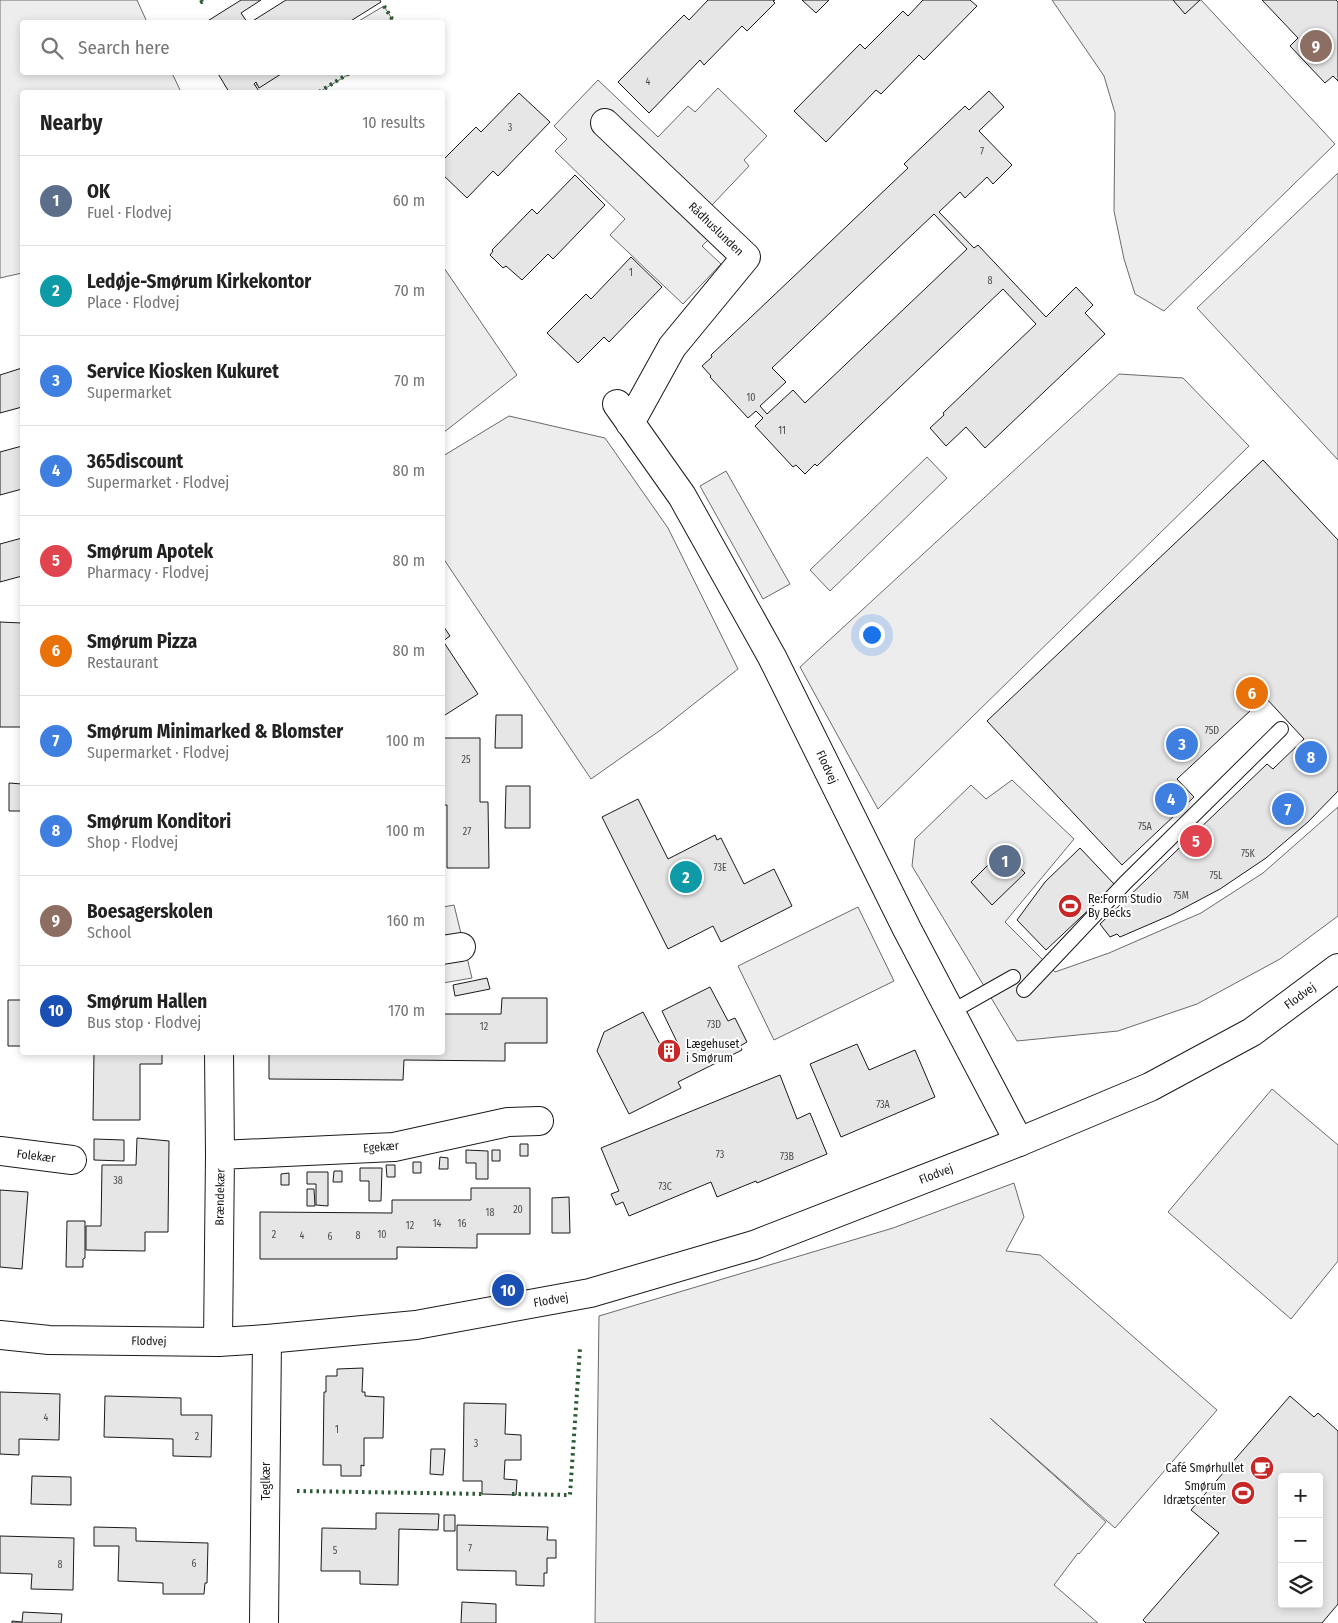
<!DOCTYPE html>
<html lang="en">
<head>
<meta charset="utf-8">
<style>
	:root { --surface:#fff; --page:#f2f2f2; --text:#222; --muted:#767676; --line:#e0e0e0; --accent:#1a73e8 }
	body { margin:0; font-family:"Fira Sans Condensed",sans-serif; background:var(--page); color:var(--text) }
	.controls { position:absolute; right:15px; bottom:15px; display:grid; overflow:hidden; border-radius:5px; box-shadow:0 2px 8px #0003 }
	.controls button { width:45px; height:45px; display:grid; place-items:center; padding:0; border:0; border-bottom:1px solid var(--line); background:var(--surface); color:var(--text); font:25px sans-serif }
	.you { position:absolute; left:871px; top:634px; width:18px; height:18px; margin:-12px; border:4px solid #fff; border-radius:50%; background:#1a73e8; box-shadow:0 0 0 8px #1a73e833 }
	.badge { display:grid; place-items:center; width:32px; height:32px; border-radius:50%; background:var(--accent); color:#fff; font-size:16px; font-weight:700 }
	.pin { position:absolute; translate:-50% -50%; border:2px solid #fff; box-shadow:0 1px 5px #0006 }
	.list { margin:0; padding:0; list-style:none }
	h2 { display:flex; justify-content:space-between; align-items:center; height:65px; margin:0; padding:0 20px; font-size:21px }
	h2 small { font-size:16px; font-weight:400; color:var(--muted) }
	.list li { display:grid; grid-template-columns:32px 1fr auto; gap:15px; align-items:center; box-sizing:border-box; height:90px; padding:0 20px; border-top:1px solid var(--line) }
	.list b { display:block; font-size:19px; white-space:nowrap }
	.list p { margin:0; font-size:16px; white-space:nowrap; color:var(--muted) }
	.list em { font-size:16px; font-style:normal; color:var(--muted) }
	.icon { flex:none; width:28px; height:28px; fill:none; stroke:currentColor; stroke-width:2; stroke-linecap:round; stroke-linejoin:round }
	.map { position:relative; flex:none; width:1338px; height:1623px; overflow:hidden }
	.search { position:absolute; background:var(--surface); box-shadow:0 2px 8px #0003; left:20px; top:20px; width:425px; height:55px; display:flex; align-items:center; gap:12px; box-sizing:border-box; padding:0 18px; border-radius:5px; color:var(--muted); font-size:19px }
	.panel { position:absolute; background:var(--surface); box-shadow:0 2px 8px #0003; left:20px; top:90px; width:425px; height:965px; border-radius:5px }
	.map>svg:first-child { display:block }
	.built { fill:#ededed; stroke:#6a6a6a }
	.building { fill:#e6e6e6; stroke:#1a1a1a; fill-rule:evenodd }
	.lines { fill:none; stroke-linecap:round; stroke-linejoin:round }
	.service-casing { stroke:#1a1a1a; stroke-width:16 }
	.minor-casing { stroke:#1a1a1a; stroke-width:30 }
	.tertiary-casing { stroke:#1a1a1a; stroke-width:30 }
	.service { stroke:#fff; stroke-width:14 }
	.minor { stroke:#fff; stroke-width:28 }
	.tertiary { stroke:#fff; stroke-width:28 }
	.hedge { stroke:#2b5a34; stroke-width:4; stroke-dasharray:2.5 4; stroke-linecap:butt }
	.labels { text-anchor:middle; stroke-width:4; stroke-linejoin:round; paint-order:stroke }
	.number-label { font-size:10px; fill:#4d4d4d }
	.street-label { font-size:12px; fill:#1a1a1a; stroke:#fff }
	.poi-label { font-size:12px; fill:#1a1a1a; stroke:#fff; text-anchor:start }
</style>
</head>
<body>
<div class="map">
<svg width="1338" height="1623" viewBox="0 0 1338 1623">
	<rect width="100%" height="100%" fill="#fff"/>
	<path class="built" d="M0,0h137l10,22h-125v50l150,1 9,19h-159v181l-22,5z
		M1052,0h149l134,144 -171,167 -29,-17 -11,-35 -10,-48 1,-98 -11,-37z
		M384,6l10,16h-37z
		M276,73h75l-32,19h-75z
		M598,80l60,57 30,-31 7,6 23,-24 49,48 -23,24 5,6 -54,57 15,15 -8,8 19,18 -38,40 -73,-69 15,-16 -70,-68 12,-12 -13,-13z
		M1338,173v287l-141,-152z
		M442,265l75,110 -74,58h-1z
		M1119,374l64,4 66,68 -371,363 -78,-142z
		M509,416l96,22 63,90 70,141 -76,60 -71,50 -148,-221v-102z
		M927,457l20,21 -117,113 -20,-21z
		M726,471l64,113 -27,15 -63,-113z
		M1012,780l62,59 -69,83 50,50 54,-19 92,-40 62,-40 75,-66v109l-58,43 -83,45 -79,27 -101,10 -105,-175 3,-27 56,-54 15,14z
		M454,905l18,73 -29,5v-76z
		M858,907l36,74 -120,59 -36,-74z
		M1272,1089l66,56v116l-47,58 -123,-107z
		M1014,1183l10,34 -18,34 34,4 177,155 -102,118 -125,-110 116,104 -27,32 -1,-1 -24,32 44,38h-503l4,-307 294,-88z"/>
	<path class="building" d="M241,0h20l-20,13 6,9h-41z
		M286,0h94l1,2 -32,20h-98z
		M708,0h67l-2,1 2,2 -28,28 -5,-5 -38,39 -4,-5 -51,53 -31,-31 66,-67 5,5z
		M802,0h27l-13,13z
		M923,0h47l7,6 -53,54 -5,-5 -38,39 -5,-4 -50,52 -32,-31 66,-67 5,5 38,-38 5,5z
		M1173,0h27l-15,14z
		M1262,0h74l2,2v79l-5,-5 -8,7 -35,-37 8,-8z
		M217,72h63l1,2 -22,14 -3,-6 -2,2 5,7 -3,1h-27z
		M989,91l15,16 -25,24 33,34 -19,19 -6,-7 -22,21 -5,-6 -21,20 35,36 4,-3 68,72 30,-30 17,18 -8,8 20,21 -120,114 -19,-21 -20,19 -16,-18 14,-13 -1,-2 93,-89 -33,-35 -186,177 -2,-2 -10,10 -9,-9 -3,2 -38,-41 8,-8 -7,-7 -8,7 -38,-41 1,-1 -9,-10 10,-9 -1,-2 197,-187 -4,-4 61,-58 4,4zM934,214l33,35 -162,154 -12,-13 -26,24 -7,-8 26,-24 -14,-14z
		M519,93l31,29 -52,54 -5,-5 -26,27 -25,-24v-13l34,-34 5,5z
		M575,175l30,30 -52,54 -5,-5 -26,26 -16,-14 -3,2 -13,-13 3,-4 -1,-1 40,-41 5,5z
		M631,257l31,30 -53,55 -5,-5 -26,26 -31,-30 39,-39 5,5z
		M22,368v39l-22,6v-38z
		M22,446v43l-22,6v-43z
		M1263,460l75,80v251l-30,31 -42,36 -46,31 -49,26 -51,22 -3,-3 -7,3 -10,-13 167,-160 6,5 31,-30 -39,-42 -88,82 17,18 -72,68 -135,-144z
		M22,538v38l-22,6v-38z
		M0,622l22,1v104h-22z
		M442,624l8,12 -7,5 35,53 -36,23z
		M496,715h26v33h-27z
		M442,738h38v64h8l1,66h-42v-63h-5z
		M9,783l13,1v27h-13z
		M506,786h24v42h-25z
		M638,799l30,60 47,-24 2,5 4,-2 23,46 30,-15 18,37 -71,36 -8,-16 -45,23 -66,-132z
		M1080,848l35,37 -69,65 -29,-30 28,-38z
		M1003,850l22,23 -33,32 -21,-23z
		M487,978l3,11 -35,7 -2,-11z
		M710,987l18,34 7,-3 12,24 -7,4 2,4 -64,32 3,6 -52,26 -32,-63 7,-19 39,-20 20,38 14,-8 -15,-31z
		M502,998h45v45h-42v18l-101,-1 -1,20 -134,-1v-27h173v-38h59z
		M8,1000h14v46h-14z
		M857,1044l12,26 46,-20 20,47 -94,40 -31,-73z
		M94,1052h68v12h-22v56h-47z
		M780,1075l17,44 13,-6 17,41 -70,29 -1,-2 -39,16 -6,-15 -82,34 -6,-14 -7,3 -5,-11 8,-3 -18,-43z
		M137,1138l32,3 -1,91h-23v19l-59,-1v-24h15l1,-61h34z
		M94,1139l30,1v21l-30,-1z
		M520,1144h8v12h-8z
		M466,1150l22,1v28h-12v-16h-10z
		M492,1150h8v11h-8z
		M440,1157l8,1v11h-9z
		M413,1162h8v11h-8z
		M386,1165h9v12h-8z
		M360,1168h22l-1,33h-12v-20h-9z
		M334,1171h8v11h-9z
		M307,1172h21v34l-12,-1v-21h-9z
		M289,1173v12h-8v-11z
		M471,1188h59v46h-53v14l-80,-1v12h-137v-47l132,1v-13h79z
		M307,1189h7l1,17h-8z
		M0,1190l28,2 -6,77 -22,-2z
		M569,1197l1,36h-18v-35z
		M67,1221h18v37l-2,1v8h-17z
		M363,1368l-1,24h3v4l19,1 -1,41h-19v28l-3,-1v11h-20v-11h-18l1,-73h2v-16h11v-7z
		M0,1392l60,2 -1,46 -40,-1v16l-19,-1z
		M105,1396l76,2v17h31l-1,42 -38,-1v-17l-69,-2z
		M1290,1396l24,21 4,-4 20,18v173l-16,19h-176l-3,-3 76,-87 -28,-23zM1282,1477h37v127h-37z
		M464,1403l42,1 -1,30 16,1v25h-16l-1,19 13,1 -1,15 -34,-1v-13h-19z
		M431,1449h14l-2,26 -13,-1z
		M32,1476l39,1v28l-40,-1z
		M376,1513l63,1 -1,16 -39,-1 -1,56 -38,-1v-13h-39l1,-43 54,1z
		M444,1515h11v16h-11z
		M457,1525l91,2 -1,13h9v18h-9v15h-3v13l-28,-1v-14l-59,-1z
		M94,1527l42,1v13l72,2 -1,40h-2l-1,11h-41v-11l-45,-2 1,-35h-25z
		M0,1536l74,2 -1,52 -42,-1 1,-15 -32,-1z
		M462,1602l34,2v19h-35z
		M23,1612l39,2 -1,9h-49v-2l10,1z"/>
	<g class="lines">
		<g class="service-casing">
			<path id="service" d="M1024,990l101,-107 156,-154
				M951,1012l62,-35"/>
		</g>
		<g class="minor-casing">
			<path id="minor" d="M605,123l141,134 -74,90 -42,76
				M617,404l65,92 90,161 135,272 112,213
				M442,950l19,-3
				M0,1151l72,9
				M220,1155l174,-8 114,-25 31,-1
				M218,1342l2,-187 -1,-103
				M264,1623l3,-284"/>
		</g>
		<g class="tertiary-casing">
			<path id="tertiary" d="M0,1335l49,5 169,2 49,-3 149,-14 174,-32 164,-48 265,-103 131,-55 102,-55 86,-64"/>
		</g>
		<use href="#service" class="service"/>
		<use href="#minor" class="minor"/>
		<use href="#tertiary" class="tertiary"/>
		<path class="hedge" d="M201,0l1,2 3,-2
			M384,6l10,16
			M319,92l32,-20
			M297,1491l188,3
			M512,1494l58,1 10,-147"/>
	</g>
	<defs>
		<g id="stadium-disc" transform="scale(1.25)"><circle r="9.5" fill="#c62828" stroke="#fff"/><path d="M0-5a6.5 5 0 1 0 0 10a6.5 5 0 1 0 0-10ZM-3.5-1.8h7v3.6h-7Z" fill="#fff"/></g>
		<g id="building-disc" transform="scale(1.25)"><circle r="9.5" fill="#c62828" stroke="#fff"/><path d="M-4-6H4V6H1V3H-1V6H-4ZM-2.5-4.3h1.7v1.8h-1.7ZM.8-4.3h1.7v1.8H.8ZM-2.5-1h1.7V.8h-1.7ZM.8-1h1.7V.8H.8Z" fill="#fff"/></g>
		<g id="cafe-disc" transform="scale(1.25)"><circle r="9.5" fill="#c62828" stroke="#fff"/><path d="M-5.5-4.5H6V0H3Q3 3.5 0 3.5H-2.5Q-5.5 3.5-5.5 0ZM3-3.2v2h1.7v-2ZM-6 4.5H4V6H-6Z" fill="#fff"/></g>
	</defs>
	<g fill-rule="evenodd">
		<use href="#stadium-disc" x="1070" y="906"/>
		<use href="#building-disc" x="669" y="1051"/>
		<use href="#cafe-disc" x="1262" y="1468"/>
		<use href="#stadium-disc" x="1243" y="1493"/>
	</g>
	<g class="labels">
		<g class="number-label">
			<text x="648" y="85">4</text>
			<text x="510" y="131">3</text>
			<text x="982" y="155">7</text>
			<text x="631" y="276">1</text>
			<text x="990" y="284">8</text>
			<text x="751" y="401">10</text>
			<text x="782" y="434">11</text>
			<text x="1212" y="734">75D</text>
			<text x="466" y="763">25</text>
			<text x="1145" y="830">75A</text>
			<text x="467" y="835">27</text>
			<text x="1248" y="857">75K</text>
			<text x="720" y="871">73E</text>
			<text x="1216" y="879">75L</text>
			<text x="1181" y="899">75M</text>
			<text x="714" y="1028">73D</text>
			<text x="484" y="1030">12</text>
			<text x="883" y="1108">73A</text>
			<text x="720" y="1158">73</text>
			<text x="787" y="1160">73B</text>
			<text x="118" y="1184">38</text>
			<text x="665" y="1190">73C</text>
			<text x="518" y="1213">20</text>
			<text x="490" y="1216">18</text>
			<text x="437" y="1227">14</text>
			<text x="462" y="1227">16</text>
			<text x="410" y="1229">12</text>
			<text x="274" y="1238">2</text>
			<text x="382" y="1238">10</text>
			<text x="302" y="1239">4</text>
			<text x="358" y="1239">8</text>
			<text x="330" y="1240">6</text>
			<text x="46" y="1421">4</text>
			<text x="337" y="1433">1</text>
			<text x="197" y="1440">2</text>
			<text x="476" y="1447">3</text>
			<text x="470" y="1552">7</text>
			<text x="335" y="1554">5</text>
			<text x="194" y="1567">6</text>
			<text x="60" y="1568">8</text>
		</g>
		<g class="street-label">
			<text transform="translate(716 229) rotate(44)" y="4">Rådhuslunden</text>
			<text transform="translate(827 767) rotate(65)" y="4">Flodvej</text>
			<text transform="translate(1300 996) rotate(-36)" y="4">Flodvej</text>
			<text transform="translate(381 1147) rotate(-5)" y="4">Egekær</text>
			<text transform="translate(36 1156) rotate(7)" y="4">Folekær</text>
			<text transform="translate(936 1174) rotate(-21)" y="4">Flodvej</text>
			<text transform="translate(220 1197) rotate(-89)" y="4">Brændekær</text>
			<text transform="translate(551 1300) rotate(-10)" y="4">Flodvej</text>
			<text transform="translate(149 1341) rotate(1)" y="4">Flodvej</text>
			<text transform="translate(266 1481) rotate(-90)" y="4">Teglkær</text>
		</g>
		<g class="poi-label">
			<text x="1088" y="903">Re:Form Studio<tspan x="1088" dy="14">By Becks</tspan></text>
			<text x="686" y="1048">Lægehuset<tspan x="686" dy="14">i Smørum</tspan></text>
			<text x="1244" y="1472" text-anchor="end">Café Smørhullet</text>
			<text x="1226" y="1490" text-anchor="end">Smørum<tspan x="1226" dy="14">Idrætscenter</tspan></text>
		</g>
	</g>
</svg>
<div class="controls">
<button>+</button>
<button>−</button>
<button><svg class="icon" aria-label="layers" viewBox="0 0 24 24"><path d="M12 4l9 5-9 5-9-5zM3 14l9 5 9-5"/></svg></button>
</div>
<div class="you"></div>
<div class="pin badge" style="left:1005px;top:861px;background:#5c6f8a">1</div>
<div class="pin badge" style="left:686px;top:877px;background:#0f9aa8">2</div>
<div class="pin badge" style="left:1182px;top:744px;background:#3f7fe0">3</div>
<div class="pin badge" style="left:1171px;top:799px;background:#3f7fe0">4</div>
<div class="pin badge" style="left:1196px;top:841px;background:#e0444e">5</div>
<div class="pin badge" style="left:1252px;top:693px;background:#e8710a">6</div>
<div class="pin badge" style="left:1288px;top:809px;background:#3f7fe0">7</div>
<div class="pin badge" style="left:1311px;top:757px;background:#3f7fe0">8</div>
<div class="pin badge" style="left:1316px;top:46px;background:#8d6e63">9</div>
<div class="pin badge" style="left:508px;top:1290px;background:#1a4fb4">10</div>
<div class="search"><svg class="icon" aria-label="search" viewBox="0 0 24 24"><circle cx="10" cy="10" r="6"/><path d="M15 15l6 6"/></svg>Search here</div>
<section class="panel">
<h2>Nearby<small>10 results</small></h2>
<ul class="list">
<li><span class="badge" style="background:#5c6f8a">1</span><div><b>OK</b><p>Fuel · Flodvej</p></div><em>60 m</em></li>
<li><span class="badge" style="background:#0f9aa8">2</span><div><b>Ledøje-Smørum Kirkekontor</b><p>Place · Flodvej</p></div><em>70 m</em></li>
<li><span class="badge" style="background:#3f7fe0">3</span><div><b>Service Kiosken Kukuret</b><p>Supermarket</p></div><em>70 m</em></li>
<li><span class="badge" style="background:#3f7fe0">4</span><div><b>365discount</b><p>Supermarket · Flodvej</p></div><em>80 m</em></li>
<li><span class="badge" style="background:#e0444e">5</span><div><b>Smørum Apotek</b><p>Pharmacy · Flodvej</p></div><em>80 m</em></li>
<li><span class="badge" style="background:#e8710a">6</span><div><b>Smørum Pizza</b><p>Restaurant</p></div><em>80 m</em></li>
<li><span class="badge" style="background:#3f7fe0">7</span><div><b>Smørum Minimarked &amp; Blomster</b><p>Supermarket · Flodvej</p></div><em>100 m</em></li>
<li><span class="badge" style="background:#3f7fe0">8</span><div><b>Smørum Konditori</b><p>Shop · Flodvej</p></div><em>100 m</em></li>
<li><span class="badge" style="background:#8d6e63">9</span><div><b>Boesagerskolen</b><p>School</p></div><em>160 m</em></li>
<li><span class="badge" style="background:#1a4fb4">10</span><div><b>Smørum Hallen</b><p>Bus stop · Flodvej</p></div><em>170 m</em></li>
</ul>
</section>
</div>
</body>
</html>
